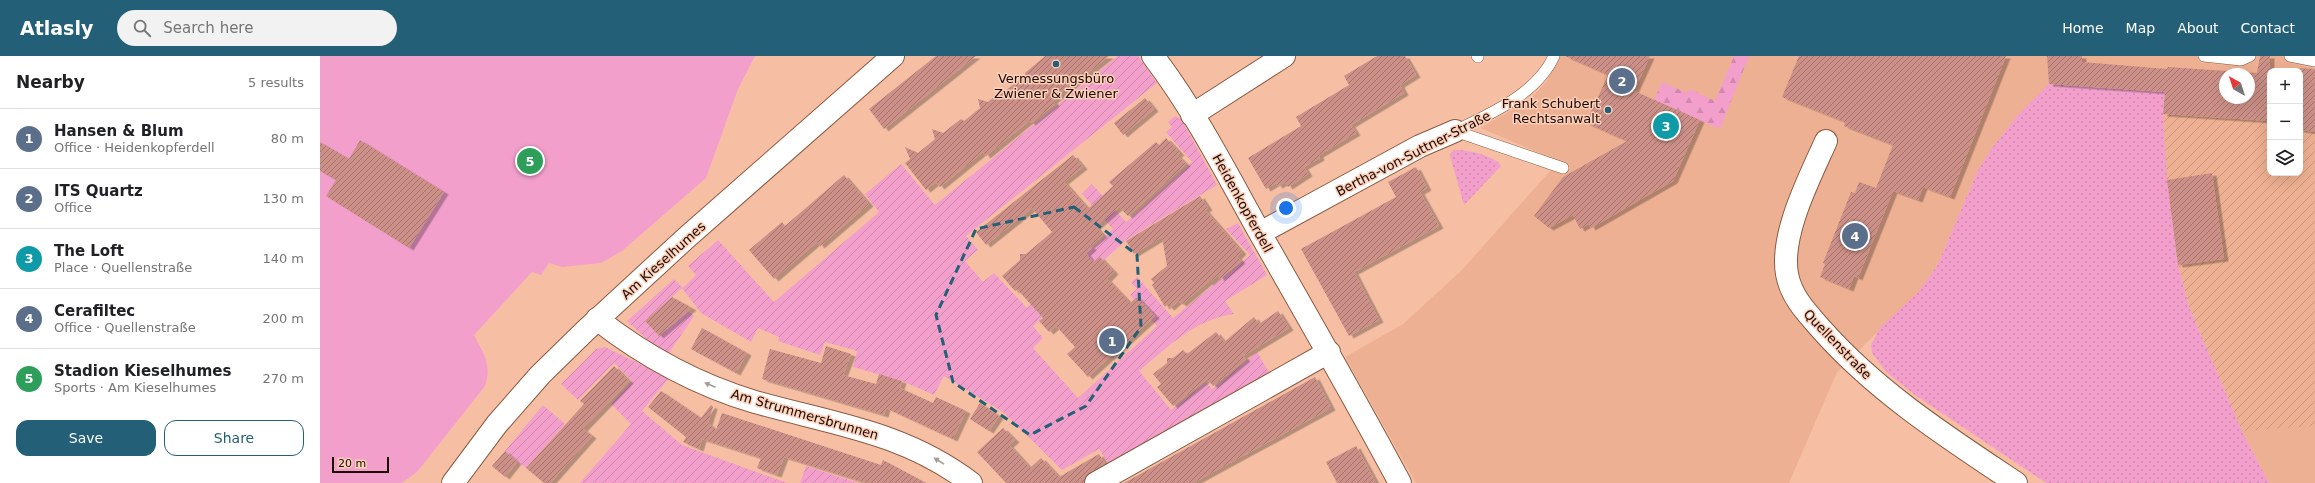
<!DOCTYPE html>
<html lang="en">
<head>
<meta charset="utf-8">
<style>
	:root { --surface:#fff; --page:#f2f2f2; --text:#202124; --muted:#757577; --line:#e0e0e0; --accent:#235f77 }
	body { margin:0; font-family:"DejaVu Sans",sans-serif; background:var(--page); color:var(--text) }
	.controls { position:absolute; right:12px; top:12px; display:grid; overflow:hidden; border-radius:8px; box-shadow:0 4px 16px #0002 }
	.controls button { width:36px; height:36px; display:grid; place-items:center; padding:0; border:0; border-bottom:1px solid var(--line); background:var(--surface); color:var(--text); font:20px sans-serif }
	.compass { position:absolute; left:1899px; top:12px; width:36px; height:36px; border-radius:50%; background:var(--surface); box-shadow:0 4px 16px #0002; rotate:321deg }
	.scale { position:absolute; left:12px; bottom:10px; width:57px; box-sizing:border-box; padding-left:4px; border:2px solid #1c0902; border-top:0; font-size:11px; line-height:14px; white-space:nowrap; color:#1c0902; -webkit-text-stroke:3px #fccfb9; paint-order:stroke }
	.you { position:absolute; left:966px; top:152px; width:14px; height:14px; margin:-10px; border:3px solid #fff; border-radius:50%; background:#1a73e8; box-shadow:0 0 0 6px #1a73e833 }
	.badge { display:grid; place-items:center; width:26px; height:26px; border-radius:50%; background:var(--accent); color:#fff; font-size:13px; font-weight:700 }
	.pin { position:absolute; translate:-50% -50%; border:2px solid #fff; box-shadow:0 1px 4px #0006 }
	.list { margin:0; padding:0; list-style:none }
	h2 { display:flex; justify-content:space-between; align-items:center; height:52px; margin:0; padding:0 16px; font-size:17px }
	h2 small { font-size:13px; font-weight:400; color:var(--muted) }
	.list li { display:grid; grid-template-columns:26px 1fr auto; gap:12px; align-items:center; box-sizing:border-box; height:60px; padding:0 16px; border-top:1px solid var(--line) }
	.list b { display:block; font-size:15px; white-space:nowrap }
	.list p { margin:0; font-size:13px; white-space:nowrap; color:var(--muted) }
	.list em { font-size:13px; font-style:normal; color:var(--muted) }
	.actions { display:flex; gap:8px; padding:12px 16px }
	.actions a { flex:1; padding:9px 0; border:1px solid var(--accent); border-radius:12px; text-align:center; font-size:14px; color:var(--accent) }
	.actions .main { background:var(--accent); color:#fff }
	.icon { flex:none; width:22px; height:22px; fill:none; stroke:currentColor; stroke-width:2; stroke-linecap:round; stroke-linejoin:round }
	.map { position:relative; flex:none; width:1995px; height:427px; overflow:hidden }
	header { display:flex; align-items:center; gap:24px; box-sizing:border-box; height:56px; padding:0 20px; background:var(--accent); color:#fff }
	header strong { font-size:19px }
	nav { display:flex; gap:22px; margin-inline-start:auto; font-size:14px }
	.search { width:280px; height:36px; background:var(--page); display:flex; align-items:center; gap:10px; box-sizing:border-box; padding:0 14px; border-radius:22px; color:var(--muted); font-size:15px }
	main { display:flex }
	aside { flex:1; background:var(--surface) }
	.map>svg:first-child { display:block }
	.built { fill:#eeb092; fill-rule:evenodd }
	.industrial { fill:url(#industrial-furrows) }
	.grass { fill:url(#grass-dots) }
	.forest { fill:url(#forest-firs) }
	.park { fill:#f39fcb }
	.garden { fill:url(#garden-furrows) }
	.building { fill:url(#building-hatch); fill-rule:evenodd; filter:url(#shadow) }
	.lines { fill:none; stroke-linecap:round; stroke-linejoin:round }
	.lane-casing { stroke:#8a5a41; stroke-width:12 }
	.street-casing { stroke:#8a5a41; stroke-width:24 }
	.secondary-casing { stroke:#8a5a41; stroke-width:24 }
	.lane { stroke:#fff; stroke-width:11 }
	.street { stroke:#fff; stroke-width:22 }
	.secondary { stroke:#fff; stroke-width:22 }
	.oneway { fill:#a49d9a }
	.marked { fill:none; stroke:#235f77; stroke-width:3; stroke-dasharray:8 5; stroke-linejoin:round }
	.poi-dot { fill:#235f77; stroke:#fccfb9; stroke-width:1.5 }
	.labels { text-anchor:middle; stroke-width:3; stroke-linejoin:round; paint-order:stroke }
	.poi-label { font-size:13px; fill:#1c0902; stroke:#fccfb9 }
	.street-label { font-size:13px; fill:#1c0902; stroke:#fccfb9 }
</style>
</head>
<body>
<header>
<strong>Atlasly</strong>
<div class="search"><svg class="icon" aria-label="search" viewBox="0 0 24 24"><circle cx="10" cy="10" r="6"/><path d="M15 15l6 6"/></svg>Search here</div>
<nav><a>Home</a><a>Map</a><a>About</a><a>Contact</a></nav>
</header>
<main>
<aside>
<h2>Nearby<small>5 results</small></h2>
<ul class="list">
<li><span class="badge" style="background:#5c6f8a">1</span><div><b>Hansen &amp; Blum</b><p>Office · Heidenkopferdell</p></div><em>80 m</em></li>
<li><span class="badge" style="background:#5c6f8a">2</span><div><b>ITS Quartz</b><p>Office</p></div><em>130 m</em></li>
<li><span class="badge" style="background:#0f9aa8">3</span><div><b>The Loft</b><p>Place · Quellenstraße</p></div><em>140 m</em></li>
<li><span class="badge" style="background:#5c6f8a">4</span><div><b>Cerafiltec</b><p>Office · Quellenstraße</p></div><em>200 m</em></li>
<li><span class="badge" style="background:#2e9e5b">5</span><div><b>Stadion Kieselhumes</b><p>Sports · Am Kieselhumes</p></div><em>270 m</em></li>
</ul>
<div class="actions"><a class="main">Save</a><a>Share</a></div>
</aside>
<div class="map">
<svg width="1995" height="427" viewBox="0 0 1995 427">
	<defs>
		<pattern id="industrial-furrows" width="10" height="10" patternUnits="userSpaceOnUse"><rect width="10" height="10" fill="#eeb092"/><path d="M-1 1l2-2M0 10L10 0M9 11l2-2" fill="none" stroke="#cc967c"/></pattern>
		<pattern id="grass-dots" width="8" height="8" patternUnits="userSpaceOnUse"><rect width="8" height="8" fill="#f39fcb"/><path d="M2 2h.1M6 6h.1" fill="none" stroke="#d088ad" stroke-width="1.8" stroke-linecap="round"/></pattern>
		<pattern id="forest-firs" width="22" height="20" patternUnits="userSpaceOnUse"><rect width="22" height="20" fill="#f39fcb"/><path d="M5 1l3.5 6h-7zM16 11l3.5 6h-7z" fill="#d088ad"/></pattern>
		<pattern id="garden-furrows" width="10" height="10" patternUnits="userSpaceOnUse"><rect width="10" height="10" fill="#f39fcb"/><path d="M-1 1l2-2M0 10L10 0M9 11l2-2" fill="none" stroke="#d088ad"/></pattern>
		<pattern id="building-hatch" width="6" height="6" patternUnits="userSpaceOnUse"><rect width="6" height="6" fill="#cc9088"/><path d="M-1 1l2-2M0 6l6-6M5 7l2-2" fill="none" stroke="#a5746d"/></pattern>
		<filter id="shadow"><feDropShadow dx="4.5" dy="2.5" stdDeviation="0" flood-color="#0004"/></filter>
	</defs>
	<rect width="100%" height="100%" fill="#f6bfa4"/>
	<path class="built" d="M1239,0h756v427h-46l-27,-52 -64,-166 -11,-85 -4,-66 2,-22 -116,-8 -31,31 -26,33 -14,22 -41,96 -19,26 -81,80 -48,111h-373l-71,-126 58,-33 59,-54 97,-109 -79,-33 49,-28 18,-19zM1950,15h30v102h-30zM1905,18h24v24h-24z"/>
	<path class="industrial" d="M1843,58l107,7v52h30v-43l15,2v294l-73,5 -53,-124 -11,-42 -11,-85z"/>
	<path class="grass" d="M1729,28l116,8 -2,22 4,66 11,85 11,42 53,124 27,52h-223l-131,-88 -29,-23 -14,-19 -1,-8 9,-17 38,-36 19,-26 41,-96 14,-22 26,-33z
		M1135,94c10,-1 42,6 46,16l-37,39 -14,-49 1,-4z"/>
	<path class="forest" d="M1414,0h15l-29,73 -66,-29 8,-18 25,11 3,-4 25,12z"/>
	<path class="park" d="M0,0h435l-17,33 -32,89 -84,73 -21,12 -39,4 -13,-4 -8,12 -9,-3 -58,63c10,20 18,29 11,51l-68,86 -15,11h-82z"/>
	<path class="garden" d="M798,0h20l19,27 -191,153 12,14 -13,11 18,21 11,-9 33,35 86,-79 -31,-35 10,-10 34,38 66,-60 -26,-30 6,-5 -4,-5 7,-6 7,4 35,65 -91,55 -93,86 10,12 -10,10 45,50 79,-72 -27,-31 7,-6 -6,-7 6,-5 36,41 77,-63 -24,-26 12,-6 29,52 -42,26 9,13c-39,5 -66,33 -95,57l32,39 35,-28 6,7 45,-37 12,20 -161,91 -9,-14 -37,21 -59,-58 -59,-36 -10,19 -32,-14 -49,-14 4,-16 -32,-9 -5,13 -42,-14 1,-4 -21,-9 -7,14 -50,-29 -19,-25 -37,33 14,15 29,-25 6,5 -25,37 -18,-10 -24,-22 47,-42 9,9 13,-13 -8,-9 30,-26 56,62 105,-90 -14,-18 36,-30 34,41z
		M285,291l64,31 -27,33 40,34 105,38h-207l51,-59 -20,-20 21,-23 -18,-18 -36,37 -17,-16 35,-35z
		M223,349l22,19 -39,44 -21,-17z
		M486,410l52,17h-58z"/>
	<path class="building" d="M616,0h40l-92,73 -15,-20z
		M725,0h64l-56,45 2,3 -24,19 -2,-2 -43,35 -3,-4 -43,35 -4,-5 -10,8 -21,-27 5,-4 -5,-12 13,6 17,-14 -3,-10 11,4 18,-14 3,2 16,-13 -2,-9 10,3 6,-5 1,1 30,-22v-3z
		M1057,0h28l11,19 -16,10 4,8 -53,32 5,8 -37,22 1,3 -16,9 4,7 -20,13 -3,-5 -7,4 -2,-3 -10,6 -18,-31 53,-32 -5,-9 53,-32 -5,-9z
		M1245,0h85l-16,35 66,29 -27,61 -82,47 -2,-4 -9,5 -7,-14 -24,13 -15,-12 29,-39 64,-36 -41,-18 22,-48z
		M1479,0h207l-56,141 -27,-10 -5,13 -25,-9 -35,87 -4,-2 -5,13 -29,-12 5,-13 -2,-1 28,-71 4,1 4,-11 17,6 17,-43 -49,-19 1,-4 -63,-25z
		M1727,0h35v6l85,7 1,-2 89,6 3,-17h10v65l-107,-7 2,-22 -116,-8zM1905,18h24v24h-24z
		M1980,12l15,1v63l-15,-2z
		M825,42l9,11 -31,26 -9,-12z
		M846,82l14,15 -3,2 9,9 -58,52 -9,-9 -23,20 7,8 -13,11 2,2 -6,5 7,9 7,-5 14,15 -7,7 23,24 7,-6 18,19 -67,61 -21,-23 8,-7 -19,-21 -7,6 -10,-11 4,-3 -26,-29 -2,2 -13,-15 18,-16v-6h6l26,-22 -20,-24 -46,37 -10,-13 97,-77 10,12 -19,15 24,27 25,-23 -4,-4 47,-40 3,3z
		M40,84l84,52 -35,56 -83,-52 10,-16 -16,-9v-29l29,17z
		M1096,111l11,21 -7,4 19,34 -85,46 25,48 -30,16 -48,-87 95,-52 -8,-15z
		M1892,117l12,86 -46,6 -11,-85z
		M524,119l25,29 -49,42 -3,-4 -43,37 -25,-29 33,-28 3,4z
		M880,140l8,12 -3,2 37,42 -5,5 4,4 -21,18 -2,-4 -9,8 -1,-1 -26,22 -4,-3 -8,7 -3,-3 -2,2 -13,-22 2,-2 -3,-4 16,-13 -5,-29 -28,17 -8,-13z
		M352,241l20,11 -33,28 -14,-15z
		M958,255l11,17 -46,28 3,3 -33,27 -6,-7 -34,27 -16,-19 4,-3 -8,-10 14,-11v-5h6l10,-8 4,4 29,-22 8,10 30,-25 5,7z
		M382,272l45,25 -11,20 -45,-24z
		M506,290l25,8 -8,21 33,9 3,-10 23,7 -2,7 33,15 3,-6 30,14 -13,28 -67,-31 -2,7 -122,-36 8,-30 51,14z
		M294,310l15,15 -46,48 9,7 -42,47h-6l-18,-15 58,-64 -4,-3z
		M995,321l16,31 -138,75h-69z
		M341,335l40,27 10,-13 2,2 -5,16 8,7 6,-17 159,52 2,-5 43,23h-60l-82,-26 -7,18 -20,-7 4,-10 -59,-19 -3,10 -16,-7 3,-5 -38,-30z
		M660,347l19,13 -10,15 -19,-12z
		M683,372l12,12 -6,5 21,23 11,-10 18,19 40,-23 6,10 -15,8 -6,11h-78l-29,-31z
		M1036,390l20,37h-39l-11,-21z
		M185,395l12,11 -12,15 -13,-11z"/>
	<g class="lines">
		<g class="lane-casing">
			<path id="lane" d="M1157,0l1,1
				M1884,0l37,4 9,-4
				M1970,0l25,5
				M1135,75c35,-17 82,-37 99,-75
				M1135,75l108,37"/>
		</g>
		<g class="street-casing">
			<path id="street" d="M833,0c42,55 74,118 108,179 47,82 94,164 139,248
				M872,59l92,-59
				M1506,85c-16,36 -46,93 -39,133 4,23 20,39 35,56 55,62 125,107 194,153
				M940,177l160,-87 35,-15
				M277,263c46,36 101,66 158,83 78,22 149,30 216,81
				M776,427l233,-131"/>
		</g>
		<g class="secondary-casing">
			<path id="secondary" d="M133,427l44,-59 43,-49 45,-44 101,-93 207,-182"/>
		</g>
		<use href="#lane" class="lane"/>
		<use href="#street" class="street"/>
		<use href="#secondary" class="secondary"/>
	</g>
	<defs><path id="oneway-solid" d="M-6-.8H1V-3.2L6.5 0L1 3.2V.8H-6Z"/></defs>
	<g class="oneway">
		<use href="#oneway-solid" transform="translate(390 329) rotate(-157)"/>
		<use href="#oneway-solid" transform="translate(619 405) rotate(-148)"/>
	</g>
	<path class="marked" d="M754,151l63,48 4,72 -55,79 -56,29 -77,-53 -17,-67 40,-86z"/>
	<g class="poi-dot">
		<circle cx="736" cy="8" r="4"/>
		<circle cx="1288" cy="54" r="4"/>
	</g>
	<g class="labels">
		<g class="poi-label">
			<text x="736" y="27">Vermessungsbüro<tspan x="736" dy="15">Zwiener &amp; Zwiener</tspan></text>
			<text x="1280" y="52" text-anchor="end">Frank Schubert<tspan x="1280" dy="15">Rechtsanwalt</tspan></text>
		</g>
		<g class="street-label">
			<text transform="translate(1093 97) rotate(-27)" y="5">Bertha-von-Suttner-Straße</text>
			<text transform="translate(923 147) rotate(61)" y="5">Heidenkopferdell</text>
			<text transform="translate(343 204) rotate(-42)" y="5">Am Kieselhumes</text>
			<text transform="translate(1518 288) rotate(46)" y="5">Quellenstraße</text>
			<text transform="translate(485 358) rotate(16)" y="5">Am Strummersbrunnen</text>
		</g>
	</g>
</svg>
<div class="controls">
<button>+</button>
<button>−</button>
<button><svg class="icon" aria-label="layers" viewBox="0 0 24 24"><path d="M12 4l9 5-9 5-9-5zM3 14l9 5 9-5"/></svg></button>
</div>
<svg class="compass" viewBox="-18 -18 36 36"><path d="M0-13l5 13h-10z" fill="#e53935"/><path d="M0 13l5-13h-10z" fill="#757577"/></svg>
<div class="scale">20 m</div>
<div class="you"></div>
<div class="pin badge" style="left:792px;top:285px;background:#5c6f8a">1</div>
<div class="pin badge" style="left:1302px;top:25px;background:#5c6f8a">2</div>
<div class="pin badge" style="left:1346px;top:70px;background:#0f9aa8">3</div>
<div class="pin badge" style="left:1535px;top:180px;background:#5c6f8a">4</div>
<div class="pin badge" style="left:210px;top:105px;background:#2e9e5b">5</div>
</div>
</main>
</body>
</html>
